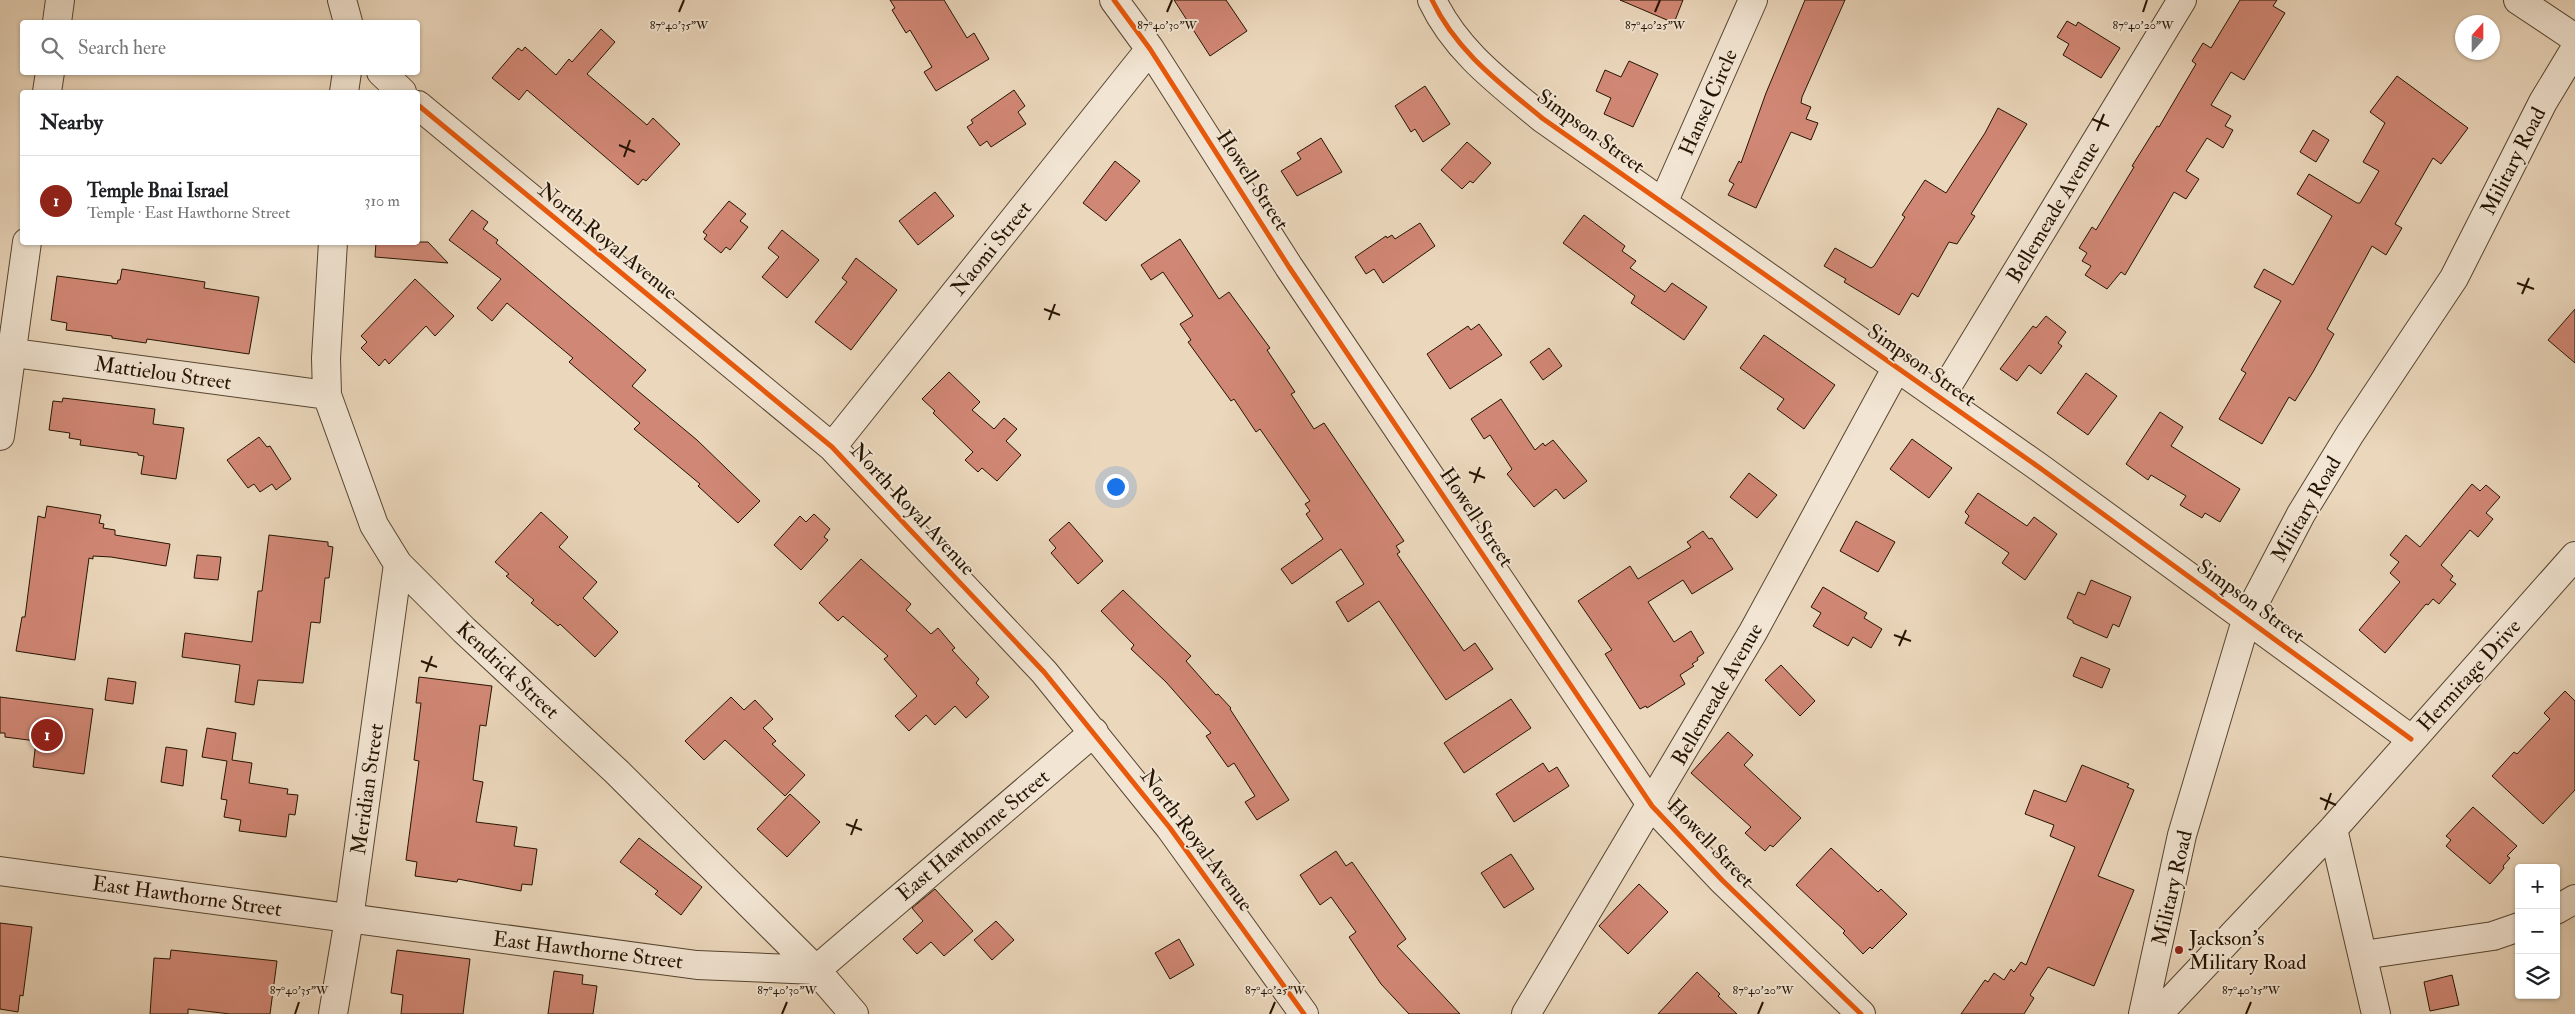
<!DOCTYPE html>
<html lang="en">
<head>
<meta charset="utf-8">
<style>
	:root { --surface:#fff; --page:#f6f6f6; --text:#202124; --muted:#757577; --line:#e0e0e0; --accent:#8f2418 }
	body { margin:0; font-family:"IM FELL Double Pica",serif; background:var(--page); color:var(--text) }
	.controls { position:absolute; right:15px; bottom:15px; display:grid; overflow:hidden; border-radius:5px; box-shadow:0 1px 4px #0004 }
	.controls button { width:45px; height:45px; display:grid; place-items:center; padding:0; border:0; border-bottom:1px solid var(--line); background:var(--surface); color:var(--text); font:25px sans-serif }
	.compass { position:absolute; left:2455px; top:15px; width:45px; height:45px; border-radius:50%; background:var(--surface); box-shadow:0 1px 4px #0004; rotate:21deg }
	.you { position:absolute; left:1115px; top:486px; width:18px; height:18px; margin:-12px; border:4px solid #fff; border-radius:50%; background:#1a73e8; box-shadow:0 0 0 8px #1a73e833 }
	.badge { display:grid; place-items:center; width:32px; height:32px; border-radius:50%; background:var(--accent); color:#fff; font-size:16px; font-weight:700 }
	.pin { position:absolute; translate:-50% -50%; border:2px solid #fff; box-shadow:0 1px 5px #0006 }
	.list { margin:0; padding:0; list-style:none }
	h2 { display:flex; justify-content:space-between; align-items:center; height:65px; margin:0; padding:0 20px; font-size:21px }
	h2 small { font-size:16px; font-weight:400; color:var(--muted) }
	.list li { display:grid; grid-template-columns:32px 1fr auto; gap:15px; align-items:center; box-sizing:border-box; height:90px; padding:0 20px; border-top:1px solid var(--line) }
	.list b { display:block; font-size:19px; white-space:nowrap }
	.list p { margin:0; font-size:16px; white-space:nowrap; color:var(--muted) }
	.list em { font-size:16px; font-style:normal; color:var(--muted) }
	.icon { flex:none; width:28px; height:28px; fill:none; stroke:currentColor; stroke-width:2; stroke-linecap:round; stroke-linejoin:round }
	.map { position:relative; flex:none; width:2575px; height:1014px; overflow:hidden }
	.search { position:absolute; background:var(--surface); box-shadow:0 1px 4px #0004; left:20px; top:20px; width:400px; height:55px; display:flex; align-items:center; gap:12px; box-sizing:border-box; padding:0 18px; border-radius:5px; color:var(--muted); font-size:19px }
	.panel { position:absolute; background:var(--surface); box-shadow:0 1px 4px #0004; left:20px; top:90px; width:400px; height:155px; border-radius:5px }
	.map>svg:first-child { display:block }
	.building { fill:#d18775; stroke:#251401 }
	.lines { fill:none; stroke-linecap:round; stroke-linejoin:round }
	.minor-casing { stroke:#564530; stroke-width:30 }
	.minor { stroke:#f2e5d3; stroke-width:28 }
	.cycleway-casing { stroke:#f2e5d3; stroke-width:8 }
	.cycleway { stroke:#e8590c; stroke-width:5 }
	.ticks { fill:none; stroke:#251401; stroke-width:2 }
	.poi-dot { fill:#8f2418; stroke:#f2e5d3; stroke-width:2 }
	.labels { text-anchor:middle; stroke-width:4; stroke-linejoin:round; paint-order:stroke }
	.street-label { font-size:21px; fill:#251401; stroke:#f2e5d3 }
	.poi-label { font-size:21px; fill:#251401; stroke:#f2e5d3; text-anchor:start }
	.ticks-label { font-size:12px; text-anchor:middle; fill:#251401; stroke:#f2e5d3; stroke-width:4; stroke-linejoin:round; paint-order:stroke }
</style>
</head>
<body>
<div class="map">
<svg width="2575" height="1014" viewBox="0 0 2575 1014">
	<rect width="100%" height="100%" fill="#ebd7bc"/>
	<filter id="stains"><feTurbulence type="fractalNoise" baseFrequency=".004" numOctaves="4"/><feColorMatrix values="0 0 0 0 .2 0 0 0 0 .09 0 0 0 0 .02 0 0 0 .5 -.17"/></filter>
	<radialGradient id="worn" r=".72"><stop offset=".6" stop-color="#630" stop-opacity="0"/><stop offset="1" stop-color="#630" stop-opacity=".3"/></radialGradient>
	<path class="building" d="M890,0h54l23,38 7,-5 15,26 -53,32 -12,-19 8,-5 -22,-37 -4,3 -14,-23 3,-2z
		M1174,0h52l21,31 -37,25z
		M1620,0h63l-9,23z
		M1805,0h40l-43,97 -1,6 10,4 -5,12 12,4 -7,17 -20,-8 -35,76 -28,-13 6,-11 -5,-3 10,-20 2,2 25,-70z
		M2240,0h37l-4,6 12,7 -41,67 -13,-8 -20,33 20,11 -6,10 8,4 -10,18 -16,-10 -21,33 13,8 -13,20 -12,-7 -49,83 -4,-3 -14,17 -22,-14 6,-9 -9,-5 5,-8 -8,-5 13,-21 4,3 38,-63 -2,-1 25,-40 2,1 37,-63 -4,-3 11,-18 8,5z
		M2067,21l9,5 2,-4 42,26 -19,30 -38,-23 6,-11 -12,-7z
		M601,29l14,13 -28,32 60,51 6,-7 27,26 -34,37 -3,-2 -5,6 -111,-95 -8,10 -27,-22 26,-30 4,3 3,-4 31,28 13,-16 3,3z
		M1629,61l29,13 -25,53 -29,-13 7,-16 -15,-7 9,-21 16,7z
		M2397,76l71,52 -27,36 -8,-6 -38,66 7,4 -16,27 -14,-9 -45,83 7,5 -21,38 -18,29 -6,-4 -27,47 -43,-25 27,-46 -5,-3 40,-69 -27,-14 10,-18 29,16 39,-69 -35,-22 12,-20 48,29h3l19,-32 -16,-9 22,-39 -15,-11z
		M1425,86l25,38 -27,18 -8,-13 -4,3 -16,-26z
		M1014,90l11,16 -7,6 8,12 -35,23 -4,-6 -7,5 -13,-19 6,-4 -2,-3z
		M1998,108l29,16 -56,90 4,2 -18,28 -8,-2 -31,55 -6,-4 -13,22 -55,-33 2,-3 -22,-13 11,-18 36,20 3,-2 31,-49 -3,-2 23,-35 21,13 39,-60z
		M2313,130l16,10 -13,22 -16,-10z
		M1321,138l21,34 -45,24 -16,-25 20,-12 -4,-6z
		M1467,142l24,21 -18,20 -3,-2 -8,8 -21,-19z
		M1115,161l25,20 -34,40 -23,-18z
		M935,192l19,24 -36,29 -19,-24z
		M729,201l17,13 -6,7 8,6 -18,23 -4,-3 -5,6 -17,-14 3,-4 -4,-3z
		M472,210l16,12 -5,7 15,11 -2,3 150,127 -14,16 65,54 63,61 -22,22 -40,-37 2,-2 -66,-55 6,-6 -71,-61 4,-4 -66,-55 -15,18 -15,-13 24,-29 -52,-39z
		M1584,215l41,31 -3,5 14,10 -6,7 35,24 7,-9 35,24 -23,33 -53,-37 4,-7 -72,-53z
		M1420,223l15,23 -52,37 -9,-14 -8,5 -11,-17 31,-21 1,2 5,-3 3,4z
		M782,230l37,30 -32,38 -25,-21 17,-20 -11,-9z
		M1180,239l39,60 10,-7 41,56 -3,2 28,42 -4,2 23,35 10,-6 80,118 -8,5 4,6 -3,2 67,97 11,-8 18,26 -47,31 -67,-99 -31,21 -12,-20 28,-18 -23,-35 -49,35 -11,-15 42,-30 -17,-25 4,-3 -5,-7 5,-3 -50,-72 -4,3 -22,-33 -3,2 -43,-59 3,-2 -11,-16 13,-8 -30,-44 -12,8 -10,-15z
		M376,242h52l20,21 -73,-6z
		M856,258l41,32 -46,60 -36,-28 32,-40 -5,-4z
		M122,269l83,13 -1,6 55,9 -10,57 -102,-15 -1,4 -34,-5v-2l-46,-6 1,-7 -16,-3 6,-44 60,8 1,-4h2z
		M415,279l39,37 -19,20 -9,-10 -37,38 -4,-5 -6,7 -18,-18 6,-6 -6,-6z
		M2575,309v54l-27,-23z
		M2046,316l20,16 -8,11 4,3 -21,28 -12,-9 -12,16 -17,-12 33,-43 3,2z
		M1479,324l23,31 -52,34 -23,-35 41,-28 3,4z
		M1764,335l71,50 -31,44 -27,-20 7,-10 -44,-31z
		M1549,348l13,18 -19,14 -13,-18z
		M949,372l31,30 -8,8 22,19 10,-11 13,11 -11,12 15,14 -24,26 -15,-13 -4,4 -13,-12 8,-8 -40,-39 2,-2 -13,-12z
		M2086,373l31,23 -29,39 -31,-22z
		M63,398l92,11 -2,15 31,4 -8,51 -35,-5 3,-18 -6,-1v-2l-58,-8 1,-5 -12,-2 1,-5 -21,-3 4,-29 9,1z
		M1501,399l34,51 8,-7 2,3 8,-6 34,41 -23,18 -8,-10 -22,18 -27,-33 5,-5 -22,-34 -6,4 -13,-20z
		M2160,412l23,15 -12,19 69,43 -20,33 -15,-9 -3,5 -22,-13 6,-9 -35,-21 -3,5 -22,-16z
		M259,437l8,10 3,-1 21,33 -15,11 -4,-6 -12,8 -6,-8 -6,4 -21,-28z
		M1912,439l40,29 -23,30 -39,-29z
		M1749,473l28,22 -20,23 -27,-21z
		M2472,484l8,7 6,-6 14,12 -14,16 7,6 -15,18 -8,-7 -29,35 12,11 -3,4 6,4 -17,20 -6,-5 -5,6 -2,-1 -41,49 -26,-23 41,-48 -10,-9 9,-11 -9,-7 16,-20 14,12z
		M1978,493l49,33 7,-9 23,17 -32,46 -23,-17 7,-10 -44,-30 4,-7 -4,-4z
		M47,506l54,9 -2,8 5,1 -1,4 12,2v5l55,9 -4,22 -55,-9 -18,-1v3l-4,-1 -14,102 -59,-9 6,-34h3l13,-101 7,2z
		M541,512l27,25 -9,10 38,35 -14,16 35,34 -23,25 -35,-33 -2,2 -27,-23 3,-3 -28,-24 3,-2 -14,-12z
		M814,514l16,15 -6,8 4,3 -27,30 -27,-25 26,-29 6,6z
		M1856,521l39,21 -17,30 -38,-21z
		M1069,522l34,39 -25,23 -27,-31 5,-5 -7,-8z
		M1703,531l6,8 3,-1 21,31 -41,25 -9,-14 -35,22 26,40 17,-11 13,22 -7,5 1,2 -6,4 2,2 -14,9 5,9 -38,24 -1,-2 -6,3 -35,-55 7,-4 -34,-49 52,-35 8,13 53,-32 -4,-5z
		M269,535l59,7v4l5,1 -4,31h-4l-5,45 -9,-1 -8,61 -45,-3 -4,25 -19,-3 5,-37 -58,-8 3,-24 67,9 6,-51h4z
		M197,555l24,2 -3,23 -24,-2z
		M861,559l50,45 -5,6 25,24 7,-6 17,20 -3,2 27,29 -3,4 13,14 -23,21 -11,-12 -20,19 -9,-10 -17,16 -14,-15 22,-20 -33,-37 4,-3 -45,-40 -5,5 -19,-18z
		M2091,580l40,17 -12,30 -6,-3 -6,14 -34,-15v-2l-6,-3 11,-26 7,3z
		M1823,587l44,26 -3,5 18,11 -11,19 -18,-11 -5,9 -35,-20 8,-13 -10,-6z
		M1123,590l68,66 -5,5 30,34 2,-1 13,14 -1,1 59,91 -32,20 -12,-18 10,-6 -21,-33 -6,4 -22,-31 5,-3 -45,-51 -35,-33 3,-4 -33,-34z
		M2081,657l29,12 -8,19 -29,-12z
		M1781,665l34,36 -15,15 -35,-36z
		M419,677l73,9 -6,40 -6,-1 -7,55 10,2 -7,40 41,5 -3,19 23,3 -5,36 -10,-1 -1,7 -63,-12 -1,3 -42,-6 2,-14 -11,-2 13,-99 -5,-1 7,-57h-5z
		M108,678l28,4 -3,22 -28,-4z
		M2565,691l10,10v89l-32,34 -51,-48 22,-24 3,2 33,-35 -6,-6z
		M0,697l93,12 -9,65 -51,-7 3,-26 -31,-4v-4h-5z
		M731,697l13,13 11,-10 18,19 -10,9 13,13 -4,3 33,31 -20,21 -60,-56 -21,20 -19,-19z
		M1511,699l20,29 -67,45 -20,-30z
		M207,728l29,5 -4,27 20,3 -3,20 39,6 -1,5 11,1 -3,20 -6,-1 -3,23 -47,-6 2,-11 -17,-3 3,-17 -6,-1 6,-38 -25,-4z
		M1728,732l25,23 -9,10 57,53 -28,29 -3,-2 -5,6 -20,-18 6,-6 -60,-54z
		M166,747l21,3 -4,36 -22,-4z
		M1543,763l6,9 8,-5 12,19 -55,36 -18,-28z
		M2082,765l47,19 -2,3 7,3 -36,86 36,14 -40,96 -46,-19 -18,28 4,3 -10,16h-63l24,-34 3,2 6,-9 10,7 7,-11 3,3 7,-10 5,3 49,-118 -25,-11 4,-11 -29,-11 9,-24 32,12z
		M790,794l30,28 -33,35 -30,-28z
		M2473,807l44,39 -10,10 3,2 -7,8 1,2 -14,16 -44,-38 5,-6 -5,-4z
		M639,838l63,49 -21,28 -26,-21 3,-3 -38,-29z
		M1831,848l47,44 3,-3 26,25 -35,35 -2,-2 -7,7 -20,-21 2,-2 -49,-46z
		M1336,851l10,15 6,-4 54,77 -9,7 63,68h-51l-28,-30 -32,-47 7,-5 -25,-35 -11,8 -20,-30z
		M1511,854l23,35 -30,19 -23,-35z
		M1639,884l29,28 -40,42 -29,-28z
		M935,889l38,42 -29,25 -13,-14 -14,12 -14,-15 20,-18 -11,-13z
		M996,921l18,19 -22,20 -18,-20z
		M0,923l32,4 -9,69 -3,-1 -2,17 -18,-3z
		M1179,939l15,26 -24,14 -15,-26z
		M171,950l106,11 -7,53h-40l-42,-5v5h-38l4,-56 16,1z
		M397,950l73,9 -7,55h-62l2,-19 -12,-2z
		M554,971l29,4 -1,9 15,2 -4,28h-45z
		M1697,972l23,22 -2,2 19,18h-79z
		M2452,975l7,30 -29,6 -6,-29z"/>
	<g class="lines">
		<g class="minor-casing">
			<path id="minor" d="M342,0l6,22
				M1114,0l36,49 139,218 363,539 70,74 139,134
				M1432,0c24,51 68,83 110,118l498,350 371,271
				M2518,0l57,38
				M57,22l3,-22
				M381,72l21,20
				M47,92l3,-20
				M344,92l3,-20
				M418,105l414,342 212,225 126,156 134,186
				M1663,203l90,-203
				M333,242l-7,116 1,37 47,130 24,39 66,66 153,142 199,198 38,44
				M0,351l327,44
				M1940,398l242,-398
				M0,436l27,-194
				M832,447l318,-398
				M2333,829l43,185
				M0,871l697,94 119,5 278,-238
				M2556,910l19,-11
				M2363,955l130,-19 26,-9
				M333,1014l16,-95 49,-355
				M1526,1014l227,-382 144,-265
				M2143,1014l39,-179 65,-218 54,-103 49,-80 104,-156 89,-176 32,-53
				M2158,1014l175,-185 242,-273"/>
		</g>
		<use href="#minor" class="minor"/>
		<g class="cycleway-casing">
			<path id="cycleway" d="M1114,0l36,49 139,218 363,539 70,74 139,134
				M1432,0c24,51 68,83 110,118l498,350 371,271
				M418,105l414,342 212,225 126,156 134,186"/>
		</g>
		<use href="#cycleway" class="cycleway"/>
	</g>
	<path class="ticks" d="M679,12l5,-12M1167,12l5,-12M1655,12l5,-12M2143,12l4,-12M2092,119l17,7M2097,131l7,-17M619,145l16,7M624,157l6,-17M2517,283l17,6M2522,294l7,-16M1044,309l16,6M1049,320l6,-16M1469,472l16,6M1474,483l6,-16M1894,635l17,6M1899,646l7,-16M421,661l16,6M426,672l6,-16M2320,798l16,7M2325,810l6,-17M846,824l16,6M851,835l6,-16M295,1014l4,-12M782,1014l5,-12M1270,1014l5,-12M1758,1014l5,-12M2246,1014l5,-12"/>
	<circle class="poi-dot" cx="2179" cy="950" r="5"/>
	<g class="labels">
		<g class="street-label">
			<text transform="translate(1708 102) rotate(-66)" y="7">Hansel Circle</text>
			<text transform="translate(1591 131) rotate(36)" y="7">Simpson Street</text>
			<text transform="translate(2513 161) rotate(-63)" y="7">Military Road</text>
			<text transform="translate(1253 180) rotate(57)" y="7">Howell Street</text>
			<text transform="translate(2053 212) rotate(-59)" y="7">Bellemeade Avenue</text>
			<text transform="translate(608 241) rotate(39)" y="7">North Royal Avenue</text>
			<text transform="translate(991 248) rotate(-51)" y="7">Naomi Street</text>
			<text transform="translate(1922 365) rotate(35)" y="7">Simpson Street</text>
			<text transform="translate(163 373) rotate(8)" y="7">Mattielou Street</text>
			<text transform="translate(913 509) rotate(47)" y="7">North Royal Avenue</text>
			<text transform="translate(2306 509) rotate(-60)" y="7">Military Road</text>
			<text transform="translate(1477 517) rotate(56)" y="7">Howell Street</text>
			<text transform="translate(2251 601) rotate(36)" y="7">Simpson Street</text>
			<text transform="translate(508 670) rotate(43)" y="7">Kendrick Street</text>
			<text transform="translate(2469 675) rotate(-48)" y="7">Hermitage Drive</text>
			<text transform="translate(1717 694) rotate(-60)" y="7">Bellemeade Avenue</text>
			<text transform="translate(367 789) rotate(-82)" y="7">Meridian Street</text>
			<text transform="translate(973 835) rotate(-40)" y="7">East Hawthorne Street</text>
			<text transform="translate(1197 840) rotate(53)" y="7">North Royal Avenue</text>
			<text transform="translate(1711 843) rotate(46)" y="7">Howell Street</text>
			<text transform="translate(2172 888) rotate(-77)" y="7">Military Road</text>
			<text transform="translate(187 896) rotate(8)" y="7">East Hawthorne Street</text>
			<text transform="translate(588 950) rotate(7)" y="7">East Hawthorne Street</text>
		</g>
		<g class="poi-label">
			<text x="2189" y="945">Jackson's<tspan x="2189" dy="24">Military Road</tspan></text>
		</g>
	</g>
	<g class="ticks-label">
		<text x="679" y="29">87°40'35"W</text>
		<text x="1167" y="29">87°40'30"W</text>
		<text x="1655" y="29">87°40'25"W</text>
		<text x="2143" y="29">87°40'20"W</text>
		<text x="299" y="994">87°40'35"W</text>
		<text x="787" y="994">87°40'30"W</text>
		<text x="1275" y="994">87°40'25"W</text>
		<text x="1763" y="994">87°40'20"W</text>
		<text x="2251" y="994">87°40'15"W</text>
	</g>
	<rect width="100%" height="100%" filter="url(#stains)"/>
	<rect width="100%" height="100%" fill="url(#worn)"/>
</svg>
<div class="controls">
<button>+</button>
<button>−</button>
<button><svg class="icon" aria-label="layers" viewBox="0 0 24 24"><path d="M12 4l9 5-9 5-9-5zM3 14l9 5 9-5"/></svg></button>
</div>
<svg class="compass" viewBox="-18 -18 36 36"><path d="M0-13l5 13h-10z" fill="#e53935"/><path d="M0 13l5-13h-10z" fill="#757577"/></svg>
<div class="you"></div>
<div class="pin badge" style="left:47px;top:735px">1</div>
<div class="search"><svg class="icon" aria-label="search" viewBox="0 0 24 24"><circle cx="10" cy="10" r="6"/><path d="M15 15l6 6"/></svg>Search here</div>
<section class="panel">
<h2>Nearby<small></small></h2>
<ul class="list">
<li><span class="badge">1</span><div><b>Temple Bnai Israel</b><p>Temple · East Hawthorne Street</p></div><em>310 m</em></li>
</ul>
</section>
</div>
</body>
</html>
